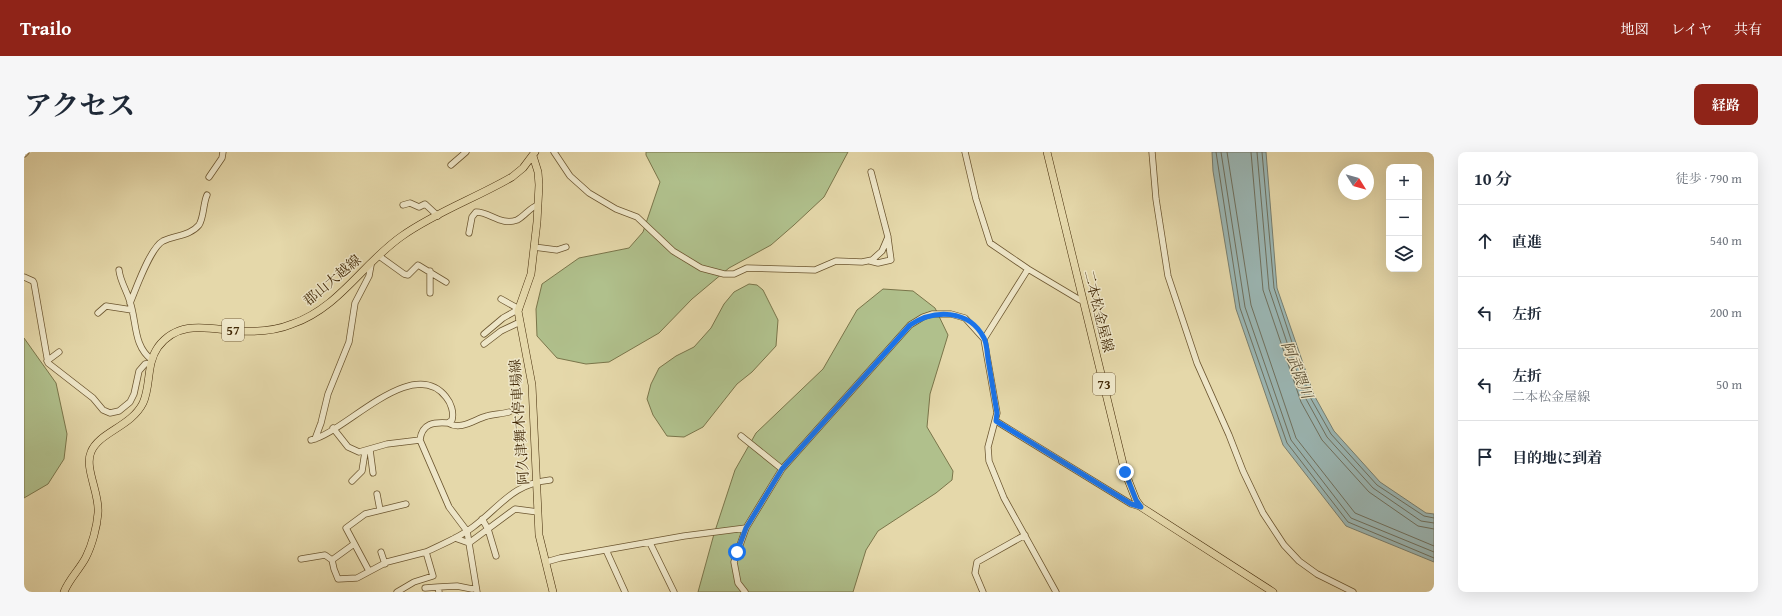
<!DOCTYPE html>
<html lang="ja">
<head>
<meta charset="utf-8">
<style>
	:root { --surface:#fff; --page:#f6f6f7; --text:#1f2937; --muted:#747a83; --line:#e0e1e3; --accent:#8f2418 }
	body { margin:0; font-family:"Gentium Book Plus","Noto Serif JP",serif; background:var(--page); color:var(--text) }
	.controls { position:absolute; right:12px; top:12px; display:grid; overflow:hidden; border-radius:8px; box-shadow:0 4px 16px #0002 }
	.controls button { width:36px; height:36px; display:grid; place-items:center; padding:0; border:0; border-bottom:1px solid var(--line); background:var(--surface); color:var(--text); font:20px sans-serif }
	.compass { position:absolute; left:1314px; top:12px; width:36px; height:36px; border-radius:50%; background:var(--surface); box-shadow:0 4px 16px #0002; rotate:127deg }
	.stop { position:absolute; width:12px; height:12px; margin:-9px; border:3px solid #1a73e8; border-radius:50%; background:#fff }
	.stop.end { background:#1a73e8; border-color:#fff; box-shadow:0 1px 4px #0008 }
	.list { margin:0; padding:0; list-style:none }
	h2 { display:flex; justify-content:space-between; align-items:center; height:52px; margin:0; padding:0 16px; font-size:17px }
	h2 small { font-size:13px; font-weight:400; color:var(--muted) }
	.list li { display:grid; grid-template-columns:26px 1fr auto; gap:12px; align-items:center; box-sizing:border-box; height:72px; padding:0 16px; border-top:1px solid var(--line) }
	.list b { display:block; font-size:15px; white-space:nowrap }
	.list p { margin:0; font-size:13px; white-space:nowrap; color:var(--muted) }
	.list em { font-size:13px; font-style:normal; color:var(--muted) }
	.icon { flex:none; width:22px; height:22px; fill:none; stroke:currentColor; stroke-width:2; stroke-linecap:round; stroke-linejoin:round }
	.map { position:relative; flex:none; width:1410px; height:440px; overflow:hidden; border-radius:8px }
	header { display:flex; align-items:center; gap:24px; box-sizing:border-box; height:56px; padding:0 20px; background:var(--accent); color:#fff }
	header strong { font-size:19px }
	nav { display:flex; gap:22px; margin-inline-start:auto; font-size:14px }
	.intro { display:flex; align-items:center; justify-content:space-between; box-sizing:border-box; height:96px; padding:0 24px }
	h1 { margin:0; font-size:28px }
	.button { padding:10px 18px; border-radius:8px; background:var(--accent); color:#fff; font-size:14px; font-weight:700 }
	main { display:flex; gap:24px; padding:0 24px }
	aside { flex:1; background:var(--surface); border-radius:8px; box-shadow:0 4px 16px #0002 }
	.map>svg:first-child { display:block }
	.green { fill:#b0c08c; stroke:#7a754a }
	.water { fill:#9bb7b5; stroke:#787f70 }
	.lines { fill:none; stroke-linecap:round; stroke-linejoin:round }
	.shore { stroke:#6f705e; stroke-width:1 }
	.minor-casing { stroke:#6c5630; stroke-width:7 }
	.major-casing { stroke:#432a08; stroke-width:8 }
	.minor { stroke:#eee6c8; stroke-width:5.5 }
	.major { stroke:#e5d8aa; stroke-width:7 }
	.route { stroke:#1a73e8; stroke-width:5 }
	.labels { text-anchor:middle; stroke-width:3; stroke-linejoin:round; paint-order:stroke }
	.shield { fill:#eee6c8; stroke:#766242; stroke-width:1 }
	.shield-label { font-size:13px; font-weight:bold; fill:#432a08 }
	.street-label { font-size:14px; fill:#432a08; stroke:#eee6c8 }
	.water-label { font-size:15px; font-style:italic; fill:#594d33; stroke:#eee6c8 }
</style>
</head>
<body>
<header>
<strong>Trailo</strong>
<nav><a>地図</a><a>レイヤ</a><a>共有</a></nav>
</header>
<div class="intro"><h1>アクセス</h1><a class="button">経路</a></div>
<main>
<div class="map">
<svg width="1410" height="440" viewBox="0 0 1410 440">
	<rect width="100%" height="100%" fill="#e5d8aa"/>
	<filter id="stains"><feTurbulence type="fractalNoise" baseFrequency=".005" numOctaves="4"/><feColorMatrix values="0 0 0 0 .2 0 0 0 0 .09 0 0 0 0 .02 0 0 0 .5 -.17"/></filter>
	<radialGradient id="worn" r=".72"><stop offset=".6" stop-color="#630" stop-opacity="0"/><stop offset="1" stop-color="#630" stop-opacity=".3"/></radialGradient>
	<path class="green" d="M622,0h202l-24,45 -30,28 -23,20 -42,23 -37,31 -33,34 -50,29 -23,2 -29,-6 -20,-22 -1,-27 6,-25 37,-26 50,-10 14,-16 17,-50 -14,-27z
		M725,132l8,1 6,5 15,30 -2,26 -24,26 -15,12 -34,43 -19,10 -17,-1 -14,-21 -6,-16 4,-15 8,-16 17,-12 18,-9 17,-19 13,-24 10,-12z
		M859,137l30,2 22,17 13,27 -18,59 -3,33 26,44 -1,9 -16,13 -58,38 -12,19 -13,42h-155l16,-58 21,-64 21,-37 67,-64 34,-59z
		M0,186l32,45 11,51 -3,25 -16,25 -24,14z"/>
	<path class="water" d="M1188,0h54l11,136 37,107 20,36 46,51 46,31 8,1v48l-88,-36 -63,-81 -47,-136 -23,-138z"/>
	<g class="lines">
		<path class="shore" d="M1192,0l24,156 47,135 61,79 86,36
			M1197,0l24,155 46,133 60,78 83,34
			M1203,0l24,153 45,133 59,75 79,33
			M1227,0l12,138 38,112 21,38 47,52 49,34 16,3
			M1233,0l12,137 37,110 21,38 46,51 48,33 13,2
			M1238,0l12,136 36,109 21,37 46,51 47,31 10,2"/>
		<g class="minor-casing">
			<path id="minor" d="M530,0l16,24 19,17 27,16 21,8 36,34 28,17 23,6h10l13,-6 68,2 21,-9 26,1 10,-2 10,-9 6,-14 -17,-65
				M941,0l11,47 14,44 38,26 52,31h3
				M1128,0l4,47 12,77 29,87 32,72 14,36 20,42 21,32 15,16 18,13 36,18
				M0,2l2,-2
				M427,13l15,-13
				M185,25l13,-19 1,-6
				M379,53l7,-2 9,4 6,-3 13,12
				M445,81l3,-16 4,-5c14,0 25,14 41,8 8,-4 12,-12 21,-15
				M510,95l23,3 9,-3
				M355,104l25,18 4,1 10,-10 28,17
				M846,109l8,2 13,-3 -3,-22
				M95,118c1,11 8,21 11,32 7,20 3,44 22,58
				M406,119v22
				M0,125l9,4 1,2 14,80 45,35 10,12 7,3 9,-2 11,-9 4,-8 5,-23 6,-7 6,-1
				M477,147l18,10
				M106,151c6,-14 20,-55 33,-62 12,-6 27,-5 36,-16 5,-8 4,-21 8,-30
				M74,161l8,-7 26,4
				M460,182l19,-16 16,-9
				M960,187l44,-70
				M460,192l17,-13 19,-9
				M23,209l12,-9
				M972,269l135,83 10,3
				M424,271c13,8 27,-4 39,-7 7,-2 15,-2 22,-4
				M309,276l15,19 11,5 28,-8 33,-4
				M717,284l41,33
				M291,287l6,-16 7,-29 21,-52 6,-39 14,-27 2,-11
				M287,288c34,-7 101,-86 135,-43 5,6 8,15 6,23l-4,3c-14,-1 -26,0 -28,17l29,67 18,24 10,61
				M346,298l3,23
				M328,329l10,-10 3,-19
				M353,342l3,16
				M458,367l6,10 8,27
				M431,386l14,5 46,-34 23,3
				M626,391l24,49
				M330,392l-22,16 2,9 4,10 19,-1 30,-16 39,-10
				M582,398l19,42
				M357,400l4,12
				M277,407l24,-4 7,5
				M522,410l14,-4 124,-22 62,-8
				M345,419l-23,-43 19,-14 41,-10
				M414,435l19,-1 15,3 4,-1
				M401,436l13,-1 1,5
				M373,440l17,-10 19,-6 -7,-24c16,-8 33,-14 47,-25 28,-21 39,-43 77,-47
				M721,440l-7,-9 -4,-21 12,-34 28,-46 8,-13 128,-144 13,-8 9,-3h19l14,4 19,21 13,74 -9,34 1,14 15,37 52,94
				M959,440l-8,-19 2,-11 48,-27"/>
		</g>
		<g class="major-casing">
			<path id="major" d="M1023,0l78,320 11,28 5,7 132,85
				M509,4l5,16 1,13 -2,37 -6,52 -13,37 14,74 7,150 14,57
				M40,440c5,-13 16,-23 22,-35 6,-12 11,-30 12,-44 2,-19 -14,-45 -7,-61 8,-20 40,-25 52,-49 8,-17 3,-39 15,-56 21,-28 51,-18 80,-16 18,1 37,0 54,-7 47,-16 71,-61 110,-88 34,-24 74,-38 110,-59l11,-9 12,-16"/>
		</g>
		<use href="#minor" class="minor"/>
		<use href="#major" class="major"/>
	</g>
	<g class="lines">
		<path class="route" d="M713,400l9,-24 36,-59 128,-144c24,-16 59,-16 74,13 3,6 3,15 4,21 3,18 6,36 9,54l-1,8 135,83 10,3 -5,-7 -11,-28"/>
	</g>
	<g class="labels">
		<g class="shield">
			<rect x="198" y="167" width="22" height="22" rx="3"/>
			<rect x="1069" y="221" width="22" height="22" rx="3"/>
		</g>
		<g class="shield-label">
			<text x="209" y="183">57</text>
			<text x="1080" y="237">73</text>
		</g>
		<g class="street-label">
			<text transform="translate(308 128) rotate(-40)" y="5">郡山大越線</text>
			<text transform="translate(1075 159) rotate(76)" y="5">二本松金屋線</text>
			<text transform="translate(495 270) rotate(-94)" y="5">阿久津舞木停車場線</text>
		</g>
		<g class="water-label">
			<text transform="translate(1273 218) rotate(69)" y="5">阿武隈川</text>
		</g>
	</g>
	<rect width="100%" height="100%" filter="url(#stains)"/>
	<rect width="100%" height="100%" fill="url(#worn)"/>
</svg>
<div class="controls">
<button>+</button>
<button>−</button>
<button><svg class="icon" aria-label="layers" viewBox="0 0 24 24"><path d="M12 4l9 5-9 5-9-5zM3 14l9 5 9-5"/></svg></button>
</div>
<svg class="compass" viewBox="-18 -18 36 36"><path d="M0-13l5 13h-10z" fill="#e53935"/><path d="M0 13l5-13h-10z" fill="#747a83"/></svg>
<div class="stop" style="left:713px;top:400px"></div>
<div class="stop end" style="left:1101px;top:320px"></div>
</div>
<aside>
<h2>10 分<small>徒歩 · 790 m</small></h2>
<ul class="list">
<li><svg class="icon" aria-label="ahead" viewBox="0 0 24 24"><path d="M12 20V5M6 11l6-6 6 6"/></svg><div><b>直進</b></div><em>540 m</em></li>
<li><svg class="icon" aria-label="left" viewBox="0 0 24 24"><path d="M17 20v-9H6M10 6l-5 5 5 5"/></svg><div><b>左折</b></div><em>200 m</em></li>
<li><svg class="icon" aria-label="left" viewBox="0 0 24 24"><path d="M17 20v-9H6M10 6l-5 5 5 5"/></svg><div><b>左折</b><p>二本松金屋線</p></div><em>50 m</em></li>
<li><svg class="icon" aria-label="arrive" viewBox="0 0 24 24"><path d="M6 21V4h12l-3 4 3 4H6"/></svg><div><b>目的地に到着</b></div></li>
</ul>
</aside>
</main>
</body>
</html>
